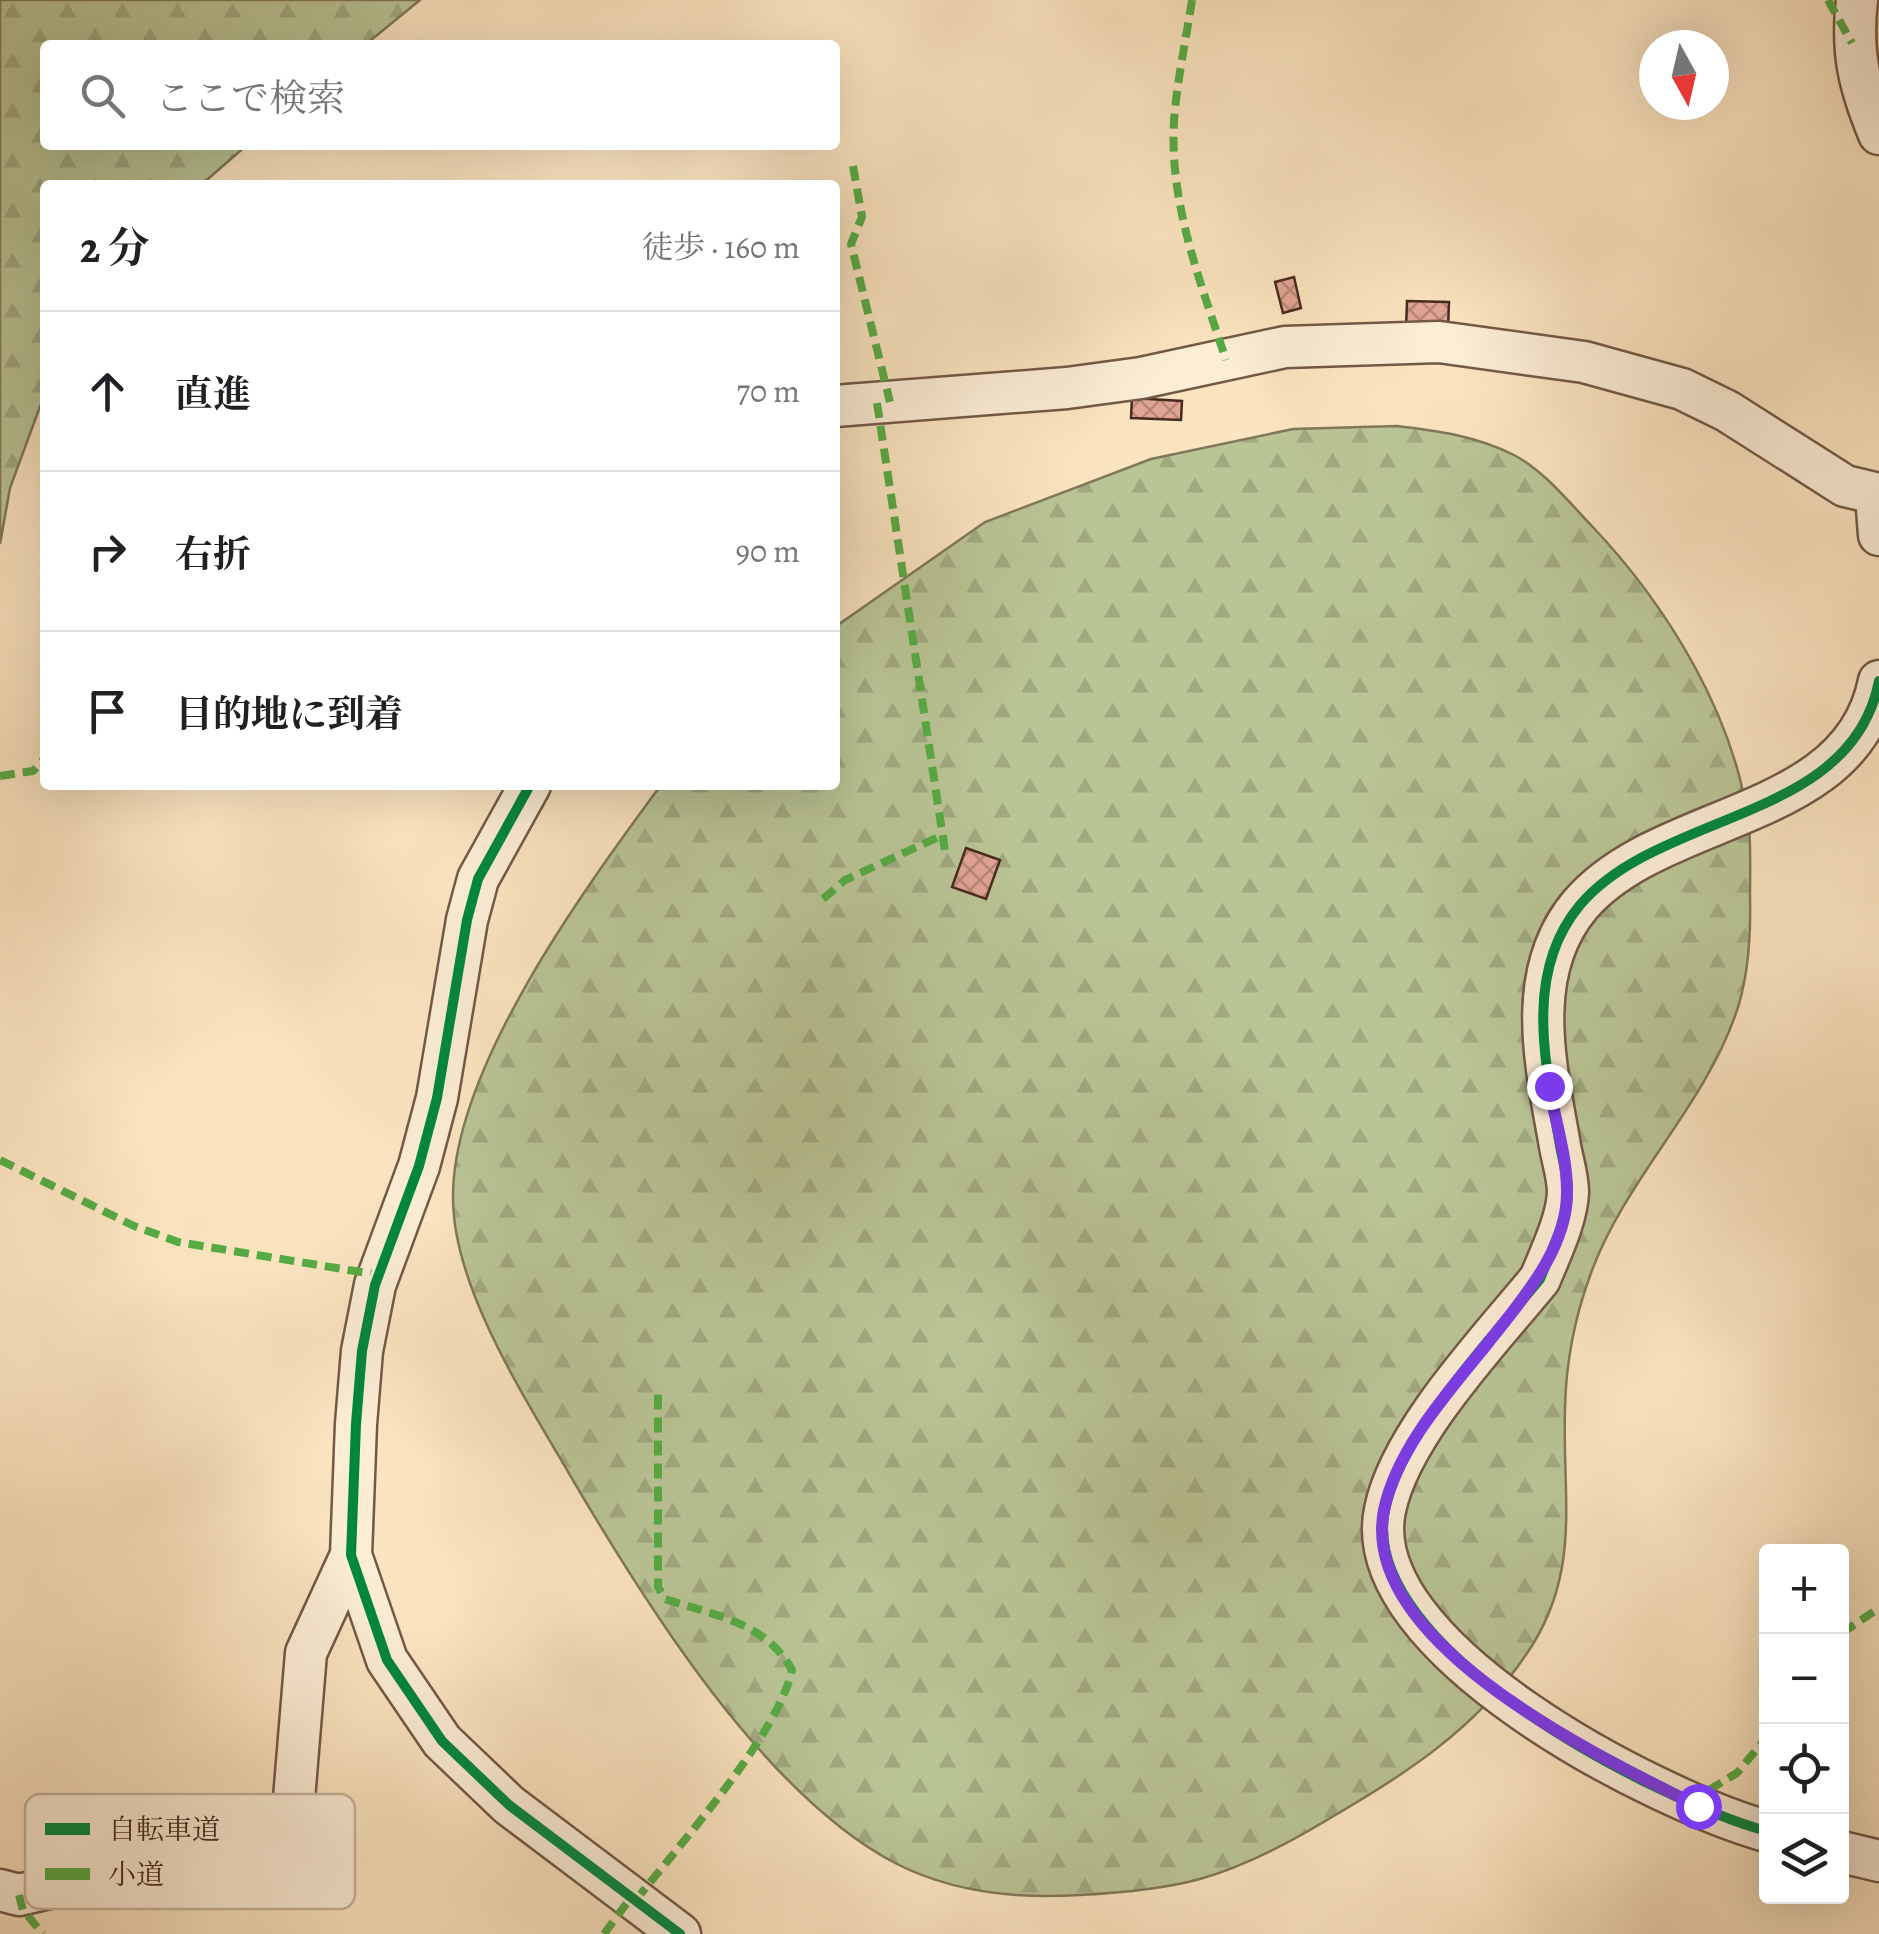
<!DOCTYPE html>
<html lang="ja">
<head>
<meta charset="utf-8">
<style>
	:root { --surface:#fff; --page:#f6f6f6; --text:#202124; --muted:#757577; --line:#e0e0e0 }
	body { margin:0; font-family:Alegreya,"Noto Serif JP",serif; background:var(--page); color:var(--text) }
	.controls { position:absolute; right:30px; bottom:30px; display:grid; overflow:hidden; border-radius:10px; box-shadow:0 10px 40px #0002 }
	.controls button { width:90px; height:90px; display:grid; place-items:center; padding:0; border:0; border-bottom:2px solid var(--line); background:var(--surface); color:var(--text); font:50px sans-serif }
	.compass { position:absolute; left:1639px; top:30px; width:90px; height:90px; border-radius:50%; background:var(--surface); box-shadow:0 10px 40px #0002; rotate:172deg }
	.stop { position:absolute; width:30px; height:30px; margin:-22px; border:8px solid #7c3aed; border-radius:50%; background:#fff }
	.stop.end { background:#7c3aed; border-color:#fff; box-shadow:0 2px 10px #0008 }
	.list { margin:0; padding:0; list-style:none }
	h2 { display:flex; justify-content:space-between; align-items:center; height:130px; margin:0; padding:0 40px; font-size:42px }
	h2 small { font-size:32px; font-weight:400; color:var(--muted) }
	.list li { display:grid; grid-template-columns:65px 1fr auto; gap:30px; align-items:center; box-sizing:border-box; height:160px; padding:0 40px; border-top:2px solid var(--line) }
	.list b { display:block; font-size:38px; white-space:nowrap }
	.list em { font-size:32px; font-style:normal; color:var(--muted) }
	.icon { flex:none; width:55px; height:55px; fill:none; stroke:currentColor; stroke-width:2; stroke-linecap:round; stroke-linejoin:round }
	.map { position:relative; flex:none; width:1879px; height:1934px; overflow:hidden }
	.search { position:absolute; background:var(--surface); box-shadow:0 10px 40px #0002; left:40px; top:40px; width:800px; height:110px; display:flex; align-items:center; gap:25px; box-sizing:border-box; padding:0 35px; border-radius:10px; color:var(--muted); font-size:38px }
	.panel { position:absolute; background:var(--surface); box-shadow:0 10px 40px #0002; left:40px; top:180px; width:800px; height:610px; border-radius:10px }
	.map>svg:first-child { display:block }
	.forest { fill:url(#forest-firs); stroke:#80785a; stroke-width:2.5 }
	.building { fill:url(#building-cross-hatch); stroke:#462a1f; stroke-width:2.5 }
	.lines { fill:none; stroke-linecap:round; stroke-linejoin:round }
	.street-casing { stroke:#735847; stroke-width:45 }
	.street { stroke:#fcedd6; stroke-width:40 }
	.quiet { stroke:#56ab43; stroke-width:8; stroke-dasharray:15 8; stroke-linecap:butt }
	.cycleway-casing { stroke:#fcedd6; stroke-width:16 }
	.cycleway { stroke:#00873e; stroke-width:10 }
	.route { stroke:#7c3aed; stroke-width:12 }
	.key { fill:#fcedd6; stroke:#c5b29f; stroke-width:2.5 }
	.key-label { font-size:28px; fill:#462a1f }
</style>
</head>
<body>
<div class="map">
<svg width="1879" height="1934" viewBox="0 0 1879 1934">
	<defs>
		<pattern id="forest-firs" width="22" height="20" patternUnits="userSpaceOnUse" patternTransform="scale(2.5)"><rect width="22" height="20" fill="#bac596"/><path d="M5 1l3.5 6h-7zM16 11l3.5 6h-7z" fill="#a1a981"/></pattern>
		<pattern id="building-cross-hatch" width="8" height="8" patternUnits="userSpaceOnUse" patternTransform="scale(2.5)"><rect width="8" height="8" fill="#e1a594"/><path d="M0 0l8 8M0 8l8-8" fill="none" stroke="#b88778"/></pattern>
	</defs>
	<rect width="100%" height="100%" fill="#fbe4c0"/>
	<filter id="stains"><feTurbulence type="fractalNoise" baseFrequency=".002" numOctaves="4"/><feColorMatrix values="0 0 0 0 .2 0 0 0 0 .09 0 0 0 0 .02 0 0 0 .5 -.17"/></filter>
	<radialGradient id="worn" r=".72"><stop offset=".6" stop-color="#630" stop-opacity="0"/><stop offset="1" stop-color="#630" stop-opacity=".3"/></radialGradient>
	<path class="forest" d="M0,0h420l-55,45h-320v100h202l-46,40h-156v208l-35,95 -10,56z
		M1397,426c42,5 79,10 117,29 29,15 54,46 77,70 75,79 145,191 158,302 2,23 1,47 1,69 1,40 -1,82 -15,120 -33,93 -110,164 -144,257 -16,43 -25,89 -26,135 -3,86 16,158 -32,236 -55,88 -136,135 -223,186 -85,49 -132,60 -230,65 -62,4 -129,-3 -185,-32 -130,-68 -248,-257 -321,-381 -45,-78 -121,-192 -121,-284 -1,-130 133,-311 208,-413h174v-158l150,-105 166,-63 142,-30z"/>
	<path class="building" d="M1294,277l7,31 -18,5 -8,-31z
		M1407,301l42,1 -1,28 -42,-1z
		M1132,398l50,3 -1,19 -50,-2z
		M966,848l34,12 -14,39 -34,-12z"/>
	<g class="lines">
		<g class="street-casing">
			<path id="street" d="M1857,0c-6,52 2,86 22,134
				M835,406l232,-18 74,-10 144,-31 154,-5 145,20 98,27 45,22 118,75 34,8
				M1876,495l3,40
				M530,785l-52,94 -11,41 -30,178 -18,68 -44,119 -13,66 -6,73 -5,131 36,105 55,81 67,64 171,129
				M1766,1831c-108,-30 -410,-183 -381,-321 15,-76 106,-171 155,-231 10,-25 27,-59 28,-87 0,-17 -7,-36 -9,-52 -14,-78 -35,-168 21,-235 81,-95 272,-83 299,-224
				M1842,1852l37,9
				M0,1890l19,5 167,-39 89,-9 17,-24 14,-170 45,-98"/>
		</g>
		<use href="#street" class="street"/>
		<path class="quiet" d="M1192,0c-6,40 -15,80 -18,121 -5,83 27,162 52,239
			M1828,0l24,43
			M853,166l9,51 -11,27 39,158
			M877,403l68,448
			M0,776l33,-5 12,-13
			M823,899l22,-19 98,-45
			M0,1160l134,66 44,16 201,33
			M1842,1633l37,-25
			M1689,1802l48,-29 29,-35
			M19,1895l4,15 20,24
			M636,1900c44,-56 142,-165 156,-230 -26,-48 -79,-55 -127,-71l-7,-12v-194
			M604,1934l28,-38"/>
		<g class="cycleway-casing">
			<path id="cycleway" d="M530,785l-52,94 -11,41 -30,178 -18,68 -44,119 -13,66 -6,73 -5,131 36,105 55,81 67,64 171,129
				M1766,1831c-108,-30 -410,-183 -381,-321 15,-76 106,-171 155,-231 10,-25 27,-59 28,-87 0,-17 -7,-36 -9,-52 -14,-78 -35,-168 21,-235 81,-95 272,-83 299,-224"/>
		</g>
		<use href="#cycleway" class="cycleway"/>
	</g>
	<g class="lines">
		<path class="route" d="M1549,1086c6,33 18,71 18,105 1,58 -46,110 -79,152 -39,48 -91,105 -104,167 -26,133 218,248 314,296"/>
	</g>
	<rect x="25" y="1794" width="330" height="115" rx="15" class="key"/>
	<rect x="45" y="1823" width="45" height="12" fill="#00873e"/>
	<rect x="45" y="1868" width="45" height="12" fill="#56ab43"/>
	<g class="key-label">
		<text x="108" y="1839">自転車道</text>
		<text x="108" y="1884">小道</text>
	</g>
	<rect width="100%" height="100%" filter="url(#stains)"/>
	<rect width="100%" height="100%" fill="url(#worn)"/>
</svg>
<div class="controls">
<button>+</button>
<button>−</button>
<button><svg class="icon" aria-label="locate" viewBox="0 0 24 24"><circle cx="12" cy="12" r="6"/><path d="M12 2v4M12 18v4M2 12h4M18 12h4"/></svg></button>
<button><svg class="icon" aria-label="layers" viewBox="0 0 24 24"><path d="M12 4l9 5-9 5-9-5zM3 14l9 5 9-5"/></svg></button>
</div>
<svg class="compass" viewBox="-18 -18 36 36"><path d="M0-13l5 13h-10z" fill="#e53935"/><path d="M0 13l5-13h-10z" fill="#757577"/></svg>
<div class="stop" style="left:1698px;top:1806px"></div>
<div class="stop end" style="left:1549px;top:1086px"></div>
<div class="search"><svg class="icon" aria-label="search" viewBox="0 0 24 24"><circle cx="10" cy="10" r="6"/><path d="M15 15l6 6"/></svg>ここで検索</div>
<section class="panel">
<h2>2 分<small>徒歩 · 160 m</small></h2>
<ul class="list">
<li><svg class="icon" aria-label="ahead" viewBox="0 0 24 24"><path d="M12 20V5M6 11l6-6 6 6"/></svg><div><b>直進</b></div><em>70 m</em></li>
<li><svg class="icon" aria-label="right" viewBox="0 0 24 24"><path d="M7 20v-9h11M14 6l5 5-5 5"/></svg><div><b>右折</b></div><em>90 m</em></li>
<li><svg class="icon" aria-label="arrive" viewBox="0 0 24 24"><path d="M6 21V4h12l-3 4 3 4H6"/></svg><div><b>目的地に到着</b></div></li>
</ul>
</section>
</div>
</body>
</html>
